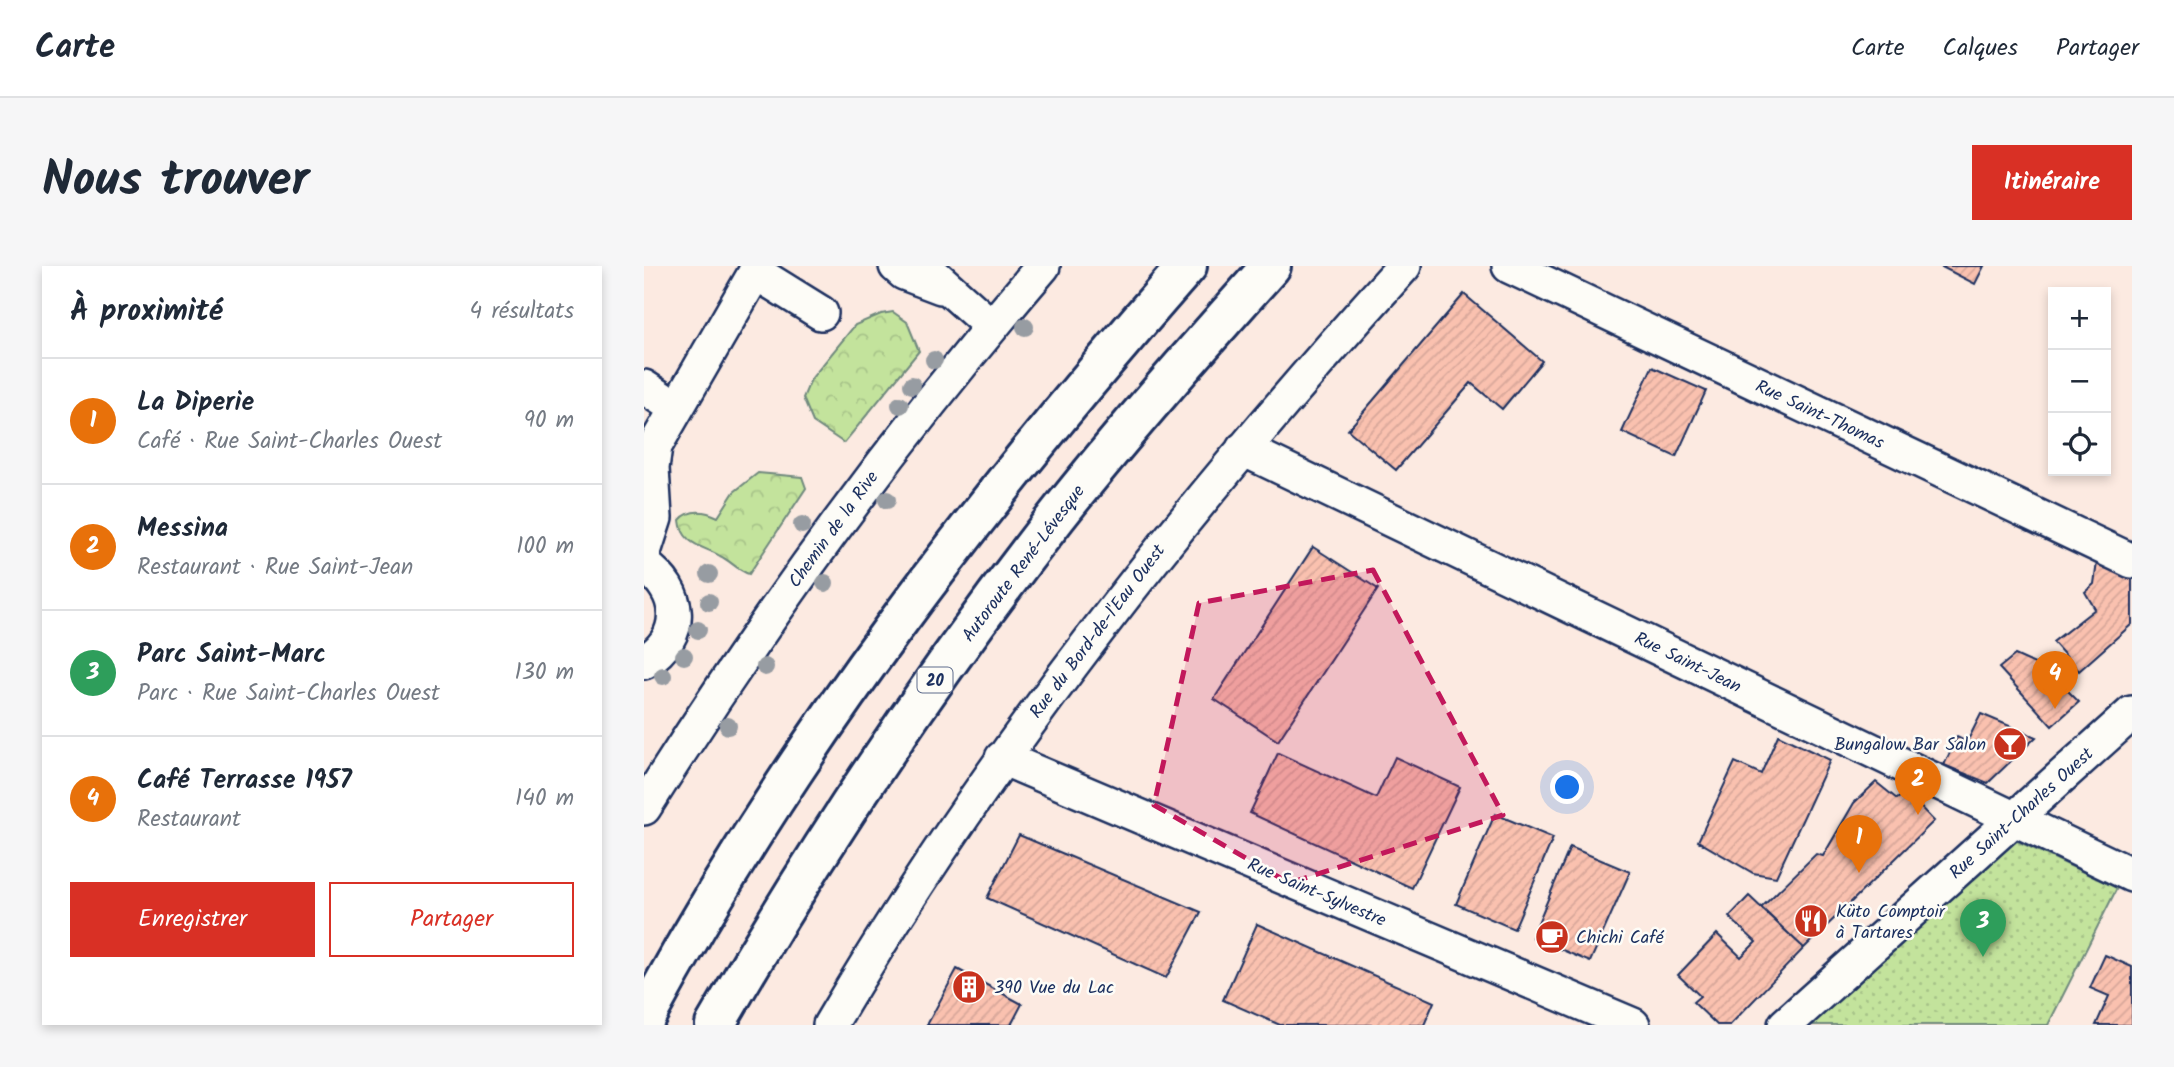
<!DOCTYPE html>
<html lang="fr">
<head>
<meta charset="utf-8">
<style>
	:root { --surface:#fff; --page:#f6f6f7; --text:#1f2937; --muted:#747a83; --line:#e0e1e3; --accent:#d93025 }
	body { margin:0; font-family:Kalam,sans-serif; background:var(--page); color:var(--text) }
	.controls { position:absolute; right:21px; top:21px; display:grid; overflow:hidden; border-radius:0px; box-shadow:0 4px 10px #0003 }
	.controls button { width:63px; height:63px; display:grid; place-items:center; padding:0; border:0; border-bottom:2px solid var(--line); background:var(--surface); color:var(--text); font:35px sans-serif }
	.you { position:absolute; left:924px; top:522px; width:24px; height:24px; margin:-18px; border:5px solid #fff; border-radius:50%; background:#1a73e8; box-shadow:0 0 0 10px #1a73e833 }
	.badge { display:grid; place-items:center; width:46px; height:46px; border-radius:50%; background:var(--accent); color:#fff; font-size:23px; font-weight:700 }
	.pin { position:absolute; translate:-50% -58px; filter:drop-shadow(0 2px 4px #0008) }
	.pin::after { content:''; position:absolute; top:37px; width:24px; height:21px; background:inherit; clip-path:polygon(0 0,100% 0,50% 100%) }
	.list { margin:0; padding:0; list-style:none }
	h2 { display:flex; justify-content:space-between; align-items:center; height:91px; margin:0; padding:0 28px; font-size:30px }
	h2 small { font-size:23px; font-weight:400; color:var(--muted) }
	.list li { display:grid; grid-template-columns:46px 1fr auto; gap:21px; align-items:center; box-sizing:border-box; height:126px; padding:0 28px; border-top:2px solid var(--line) }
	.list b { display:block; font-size:26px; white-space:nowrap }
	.list p { margin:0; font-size:23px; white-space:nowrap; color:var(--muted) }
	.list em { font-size:23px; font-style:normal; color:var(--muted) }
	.actions { display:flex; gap:14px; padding:21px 28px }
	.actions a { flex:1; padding:16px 0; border:2px solid var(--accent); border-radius:0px; text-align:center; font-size:24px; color:var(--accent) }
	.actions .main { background:var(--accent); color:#fff }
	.icon { flex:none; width:38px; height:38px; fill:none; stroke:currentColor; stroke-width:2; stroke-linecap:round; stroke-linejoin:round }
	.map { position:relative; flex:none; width:1488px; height:759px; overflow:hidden; border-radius:0px }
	header { display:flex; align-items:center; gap:42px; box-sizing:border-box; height:98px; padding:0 35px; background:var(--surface); border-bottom:2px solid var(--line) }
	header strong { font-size:33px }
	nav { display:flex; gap:38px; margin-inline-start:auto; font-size:24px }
	.intro { display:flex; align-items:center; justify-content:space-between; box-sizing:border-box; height:168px; padding:0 42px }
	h1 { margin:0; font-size:49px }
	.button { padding:18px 32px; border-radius:0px; background:var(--accent); color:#fff; font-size:24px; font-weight:700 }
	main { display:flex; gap:42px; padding:0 42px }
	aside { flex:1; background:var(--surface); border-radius:0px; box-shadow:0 4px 10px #0003 }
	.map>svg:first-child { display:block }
	.forest { fill:url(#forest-crowns); stroke:#6f897d; stroke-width:2 }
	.park { fill:url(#park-dots); stroke:#6f897d; stroke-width:2 }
	.building { fill:url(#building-hatch); stroke:#1b2f5e; stroke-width:2 }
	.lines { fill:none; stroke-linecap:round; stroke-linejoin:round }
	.minor-casing { stroke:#1b2f5e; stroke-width:38 }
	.highway-casing { stroke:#1b2f5e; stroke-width:44 }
	.minor { stroke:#fdfcf7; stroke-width:33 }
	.highway { stroke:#fdfcf7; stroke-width:38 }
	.tree { fill:#979ca2 }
	.marked { fill:#c2185b; fill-opacity:0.2; stroke:#c2185b; stroke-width:5; stroke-dasharray:14 9; stroke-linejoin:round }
	.labels { text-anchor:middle; stroke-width:5; stroke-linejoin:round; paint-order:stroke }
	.shield { fill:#fdfcf7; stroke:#5f6c8c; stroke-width:2 }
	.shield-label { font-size:16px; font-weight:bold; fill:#1b2f5e }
	.street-label { font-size:18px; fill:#1b2f5e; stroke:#fdfcf7 }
	.poi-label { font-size:18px; fill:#1b2f5e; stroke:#fdfcf7; text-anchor:start }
</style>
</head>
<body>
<header>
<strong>Carte</strong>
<nav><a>Carte</a><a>Calques</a><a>Partager</a></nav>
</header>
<div class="intro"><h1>Nous trouver</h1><a class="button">Itinéraire</a></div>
<main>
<aside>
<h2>À proximité<small>4 résultats</small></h2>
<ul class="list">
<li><span class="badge" style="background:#e8710a">1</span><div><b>La Diperie</b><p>Café · Rue Saint-Charles Ouest</p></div><em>90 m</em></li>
<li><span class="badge" style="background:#e8710a">2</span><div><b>Messina</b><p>Restaurant · Rue Saint-Jean</p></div><em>100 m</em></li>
<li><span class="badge" style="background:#2e9e5b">3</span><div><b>Parc Saint-Marc</b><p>Parc · Rue Saint-Charles Ouest</p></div><em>130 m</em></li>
<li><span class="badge" style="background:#e8710a">4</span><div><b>Café Terrasse 1957</b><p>Restaurant</p></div><em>140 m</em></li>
</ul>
<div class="actions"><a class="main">Enregistrer</a><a>Partager</a></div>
</aside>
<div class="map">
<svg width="1488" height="759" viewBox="0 0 1488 759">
	<defs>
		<pattern id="forest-crowns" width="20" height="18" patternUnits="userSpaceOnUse" patternTransform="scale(1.75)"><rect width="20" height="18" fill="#c3e39c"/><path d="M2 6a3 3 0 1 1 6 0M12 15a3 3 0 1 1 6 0" fill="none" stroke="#a7c389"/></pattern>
		<pattern id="park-dots" width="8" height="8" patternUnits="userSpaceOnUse" patternTransform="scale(1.75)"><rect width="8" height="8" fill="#c3e39c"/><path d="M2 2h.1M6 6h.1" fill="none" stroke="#a7c389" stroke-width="1.8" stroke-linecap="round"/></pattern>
		<pattern id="building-hatch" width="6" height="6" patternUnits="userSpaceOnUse" patternTransform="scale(1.75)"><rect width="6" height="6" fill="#fac1af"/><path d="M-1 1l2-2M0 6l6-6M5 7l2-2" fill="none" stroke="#d6a699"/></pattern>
	</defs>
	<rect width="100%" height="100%" fill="#fceae1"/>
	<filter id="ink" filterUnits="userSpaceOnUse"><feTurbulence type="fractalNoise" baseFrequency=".0143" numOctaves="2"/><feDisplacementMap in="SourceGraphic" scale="14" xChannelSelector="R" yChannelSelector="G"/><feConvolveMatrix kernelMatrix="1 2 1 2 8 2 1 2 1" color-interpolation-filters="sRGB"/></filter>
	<g filter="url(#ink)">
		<path class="forest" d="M249,46l14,10 12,29 -75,92 -31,-21 -10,-24 8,-19 44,-54 26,-11z
			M114,207l44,4 4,11 -57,86c-12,-4 -18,-13 -29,-18 -17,-10 -38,-11 -40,-36 10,-12 26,-9 38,-3l16,-25z"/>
		<path class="park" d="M1369,573l104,49 -69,137h-240z"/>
		<path class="building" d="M1296,0h44l-9,18z
			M820,28l78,67 -40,48 -31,-26 -75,87 -48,-40z
			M1008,101l54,24 -30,66 -54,-25z
			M669,281l65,42 -100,152 -64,-42z
			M1453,296l35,14v48l-53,47 -26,-29 42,-33 -10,-17 9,-8z
			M1371,389l31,14 33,33 -27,24 -53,-58z
			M1337,448l55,23 -48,46 -44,-18 13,-28 10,5z
			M1134,469l52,25 -54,117 -23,-4 -55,-32 37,-79 26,12z
			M634,487l98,45 19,-41 65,30 -48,101 -162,-75z
			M1232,516l21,17 9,-7 28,29 -130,127 -43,-40 55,-54 7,2 31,-53z
			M851,548l58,24 -39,91 -58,-25z
			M375,569l182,77 -35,66 -179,-80z
			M926,581l60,25 -40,90 -58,-25z
			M1105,630l55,52 -74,77h-13l-24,-23 7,-6 -22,-21 39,-41 24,23 15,-15 -27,-25z
			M613,658l177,78 -10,23h-144l-57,-25z
			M1461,689l27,12v58h-36l13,-29 -19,-8z
			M313,703l65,35 -11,21h-84z"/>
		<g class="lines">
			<g class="minor-casing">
				<path id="minor" d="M252,0l8,7 37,14
					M280,0l67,60
					M865,0l623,295
					M111,6l66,41
					M0,121l32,21
					M599,183l889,426
					M0,286l11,-34 -3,-50 3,-22 104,-180
					M0,299c38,26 43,71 0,97
					M358,492l631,267
					M0,542c120,-191 252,-371 399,-542
					M186,759c162,-275 360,-523 574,-759
					M1141,759l347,-312"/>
			</g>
			<g class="highway-casing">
				<path id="highway" d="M0,754c147,-274 338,-521 543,-754
					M71,759c102,-177 216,-348 342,-509 68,-86 141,-168 214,-250"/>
			</g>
			<use href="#minor" class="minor"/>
			<use href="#highway" class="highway"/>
		</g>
		<g class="tree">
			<circle cx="381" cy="61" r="9"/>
			<circle cx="290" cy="94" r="9"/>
			<circle cx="268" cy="119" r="9"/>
			<circle cx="256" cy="139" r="9"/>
			<circle cx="243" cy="234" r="9"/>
			<circle cx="158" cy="259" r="9"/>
			<circle cx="65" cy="308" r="9"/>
			<circle cx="181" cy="317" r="9"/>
			<circle cx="65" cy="336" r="9"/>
			<circle cx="54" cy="364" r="9"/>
			<circle cx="40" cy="390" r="9"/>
			<circle cx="121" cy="401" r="9"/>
			<circle cx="19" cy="410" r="9"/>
			<circle cx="84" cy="460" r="9"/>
		</g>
	</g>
	<path class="marked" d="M729,304l130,245 -214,68 -135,-78 45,-202z"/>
	<defs>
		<g id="bar-disc" transform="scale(1.75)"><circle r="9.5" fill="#c8321e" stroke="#fdfcf7"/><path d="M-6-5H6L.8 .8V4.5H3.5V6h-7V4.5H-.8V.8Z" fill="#fff"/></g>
		<g id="restaurant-disc" transform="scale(1.75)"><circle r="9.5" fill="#c8321e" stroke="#fdfcf7"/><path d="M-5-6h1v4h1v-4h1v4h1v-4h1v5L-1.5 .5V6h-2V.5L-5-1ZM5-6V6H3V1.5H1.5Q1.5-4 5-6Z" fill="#fff"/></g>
		<g id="cafe-disc" transform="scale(1.75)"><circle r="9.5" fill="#c8321e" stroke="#fdfcf7"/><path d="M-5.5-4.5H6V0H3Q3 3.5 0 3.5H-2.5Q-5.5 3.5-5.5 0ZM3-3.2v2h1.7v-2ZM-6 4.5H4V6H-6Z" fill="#fff"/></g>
		<g id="building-disc" transform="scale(1.75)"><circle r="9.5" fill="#c8321e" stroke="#fdfcf7"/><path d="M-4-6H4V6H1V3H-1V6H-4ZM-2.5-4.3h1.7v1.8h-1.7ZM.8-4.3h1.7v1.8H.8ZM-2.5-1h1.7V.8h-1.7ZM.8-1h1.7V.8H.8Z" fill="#fff"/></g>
	</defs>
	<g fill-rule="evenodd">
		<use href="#bar-disc" x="1366" y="478"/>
		<use href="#restaurant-disc" x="1167" y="655"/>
		<use href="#cafe-disc" x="908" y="671"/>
		<use href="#building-disc" x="325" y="721"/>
	</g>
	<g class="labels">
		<rect class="shield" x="273.5" y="401.5" width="35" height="25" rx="5"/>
		<g class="shield-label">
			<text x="291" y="420">20</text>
		</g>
		<g class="street-label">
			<text transform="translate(1176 148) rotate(25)" y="6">Rue Saint-Thomas</text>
			<text transform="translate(189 263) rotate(-54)" y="6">Chemin de la Rive</text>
			<text transform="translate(379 297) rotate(-53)" y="6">Autoroute René-Lévesque</text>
			<text transform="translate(453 365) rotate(-53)" y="6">Rue du Bord-de-l'Eau Ouest</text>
			<text transform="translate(1044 396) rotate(26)" y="6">Rue Saint-Jean</text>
			<text transform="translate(1377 547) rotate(-42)" y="6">Rue Saint-Charles Ouest</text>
			<text transform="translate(673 626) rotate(23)" y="6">Rue Saint-Sylvestre</text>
		</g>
		<g class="poi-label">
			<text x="1342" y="484" text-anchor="end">Bungalow Bar Salon</text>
			<text x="1192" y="651">Küto Comptoir<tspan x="1192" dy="21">à Tartares</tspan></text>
			<text x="932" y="677">Chichi Café</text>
			<text x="350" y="727">390 Vue du Lac</text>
		</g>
	</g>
</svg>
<div class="controls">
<button>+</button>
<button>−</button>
<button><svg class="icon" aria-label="locate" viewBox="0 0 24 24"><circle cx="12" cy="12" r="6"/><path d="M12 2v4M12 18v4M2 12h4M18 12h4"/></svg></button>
</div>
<div class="you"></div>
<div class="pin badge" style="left:1215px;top:607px;background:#e8710a">1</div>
<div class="pin badge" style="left:1274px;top:549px;background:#e8710a">2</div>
<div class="pin badge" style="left:1339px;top:691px;background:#2e9e5b">3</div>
<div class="pin badge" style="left:1411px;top:443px;background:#e8710a">4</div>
</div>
</main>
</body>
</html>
